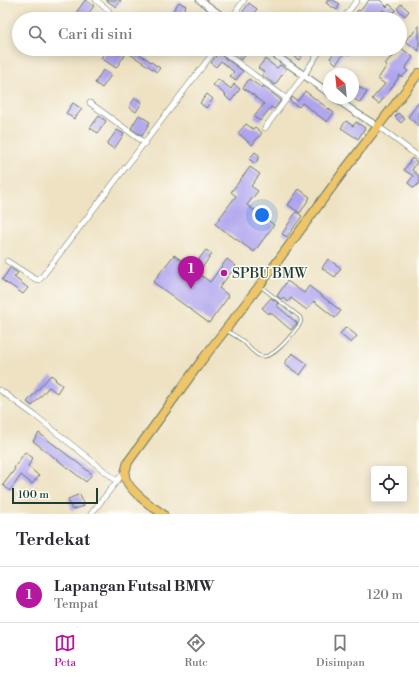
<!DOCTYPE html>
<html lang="id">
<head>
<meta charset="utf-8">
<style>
	:root { --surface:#fff; --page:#f2f2f3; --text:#2b2b33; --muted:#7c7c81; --line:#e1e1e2; --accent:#b5179e }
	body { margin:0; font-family:"Libre Bodoni",serif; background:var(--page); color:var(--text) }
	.controls { position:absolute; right:12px; bottom:12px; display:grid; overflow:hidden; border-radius:4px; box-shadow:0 2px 10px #0003 }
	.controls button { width:36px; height:36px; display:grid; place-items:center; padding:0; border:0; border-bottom:1px solid var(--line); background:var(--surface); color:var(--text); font:20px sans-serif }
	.compass { position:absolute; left:323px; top:68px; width:36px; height:36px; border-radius:50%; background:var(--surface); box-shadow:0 2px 10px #0003; rotate:333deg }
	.scale { position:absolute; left:12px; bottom:10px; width:86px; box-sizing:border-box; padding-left:4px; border:2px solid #1f3d34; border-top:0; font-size:11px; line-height:14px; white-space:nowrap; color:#1f3d34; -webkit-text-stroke:3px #fdfcf7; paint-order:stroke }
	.you { position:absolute; left:262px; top:215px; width:14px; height:14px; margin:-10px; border:3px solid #fff; border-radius:50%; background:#1a73e8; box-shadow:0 0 0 6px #1a73e833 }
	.badge { display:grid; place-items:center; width:26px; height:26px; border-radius:50%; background:var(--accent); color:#fff; font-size:13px; font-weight:700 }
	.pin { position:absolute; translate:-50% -33px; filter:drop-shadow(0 1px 2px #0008) }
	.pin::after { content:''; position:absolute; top:21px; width:14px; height:12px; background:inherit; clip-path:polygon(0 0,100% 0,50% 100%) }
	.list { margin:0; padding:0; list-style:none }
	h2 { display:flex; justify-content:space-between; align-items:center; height:52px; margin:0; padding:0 16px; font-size:17px }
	h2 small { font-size:13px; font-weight:400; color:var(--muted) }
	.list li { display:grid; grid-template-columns:26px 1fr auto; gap:12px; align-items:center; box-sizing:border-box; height:56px; padding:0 16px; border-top:1px solid var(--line) }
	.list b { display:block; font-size:15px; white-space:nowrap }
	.list p { margin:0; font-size:13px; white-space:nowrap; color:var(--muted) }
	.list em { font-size:13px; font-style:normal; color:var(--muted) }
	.icon { flex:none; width:22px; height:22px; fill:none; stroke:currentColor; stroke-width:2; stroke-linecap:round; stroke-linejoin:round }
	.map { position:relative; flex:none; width:419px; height:514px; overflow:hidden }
	.search { position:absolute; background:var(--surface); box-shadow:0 2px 10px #0003; left:12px; right:12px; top:12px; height:44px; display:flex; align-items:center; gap:10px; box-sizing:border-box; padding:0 14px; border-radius:22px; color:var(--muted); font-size:15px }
	.sheet { height:108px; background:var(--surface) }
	nav { display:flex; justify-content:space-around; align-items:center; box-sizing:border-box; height:56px; border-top:1px solid var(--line); background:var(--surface); font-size:11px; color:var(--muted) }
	nav a { display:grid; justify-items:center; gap:2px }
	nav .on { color:var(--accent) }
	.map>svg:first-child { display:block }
	.building { fill:#aea3ee }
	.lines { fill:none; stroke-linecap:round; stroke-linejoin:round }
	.service-casing { stroke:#677766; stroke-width:4 }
	.minor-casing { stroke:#677766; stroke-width:6 }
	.tertiary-casing { stroke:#677766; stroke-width:8 }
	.trunk-casing { stroke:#677766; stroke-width:10 }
	.service { stroke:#fff; stroke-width:2.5 }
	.minor { stroke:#fff; stroke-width:5 }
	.tertiary { stroke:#fff; stroke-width:6 }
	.trunk { stroke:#eec569; stroke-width:8 }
	.poi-dot { fill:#b5179e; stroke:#fdfcf7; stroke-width:1.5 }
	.labels { text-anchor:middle; stroke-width:3; stroke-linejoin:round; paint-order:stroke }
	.poi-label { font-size:14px; fill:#1f3d34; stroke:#fdfcf7; text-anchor:start }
</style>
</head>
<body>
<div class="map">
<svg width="419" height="514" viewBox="0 0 419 514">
	<rect width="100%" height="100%" fill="#fdfcf7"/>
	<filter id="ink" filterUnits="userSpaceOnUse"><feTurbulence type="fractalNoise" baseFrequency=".025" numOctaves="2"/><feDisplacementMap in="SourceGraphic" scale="8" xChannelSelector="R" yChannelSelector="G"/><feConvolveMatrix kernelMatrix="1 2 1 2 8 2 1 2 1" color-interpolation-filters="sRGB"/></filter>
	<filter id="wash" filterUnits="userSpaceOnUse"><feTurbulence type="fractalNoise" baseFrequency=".012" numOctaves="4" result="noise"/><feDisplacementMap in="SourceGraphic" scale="16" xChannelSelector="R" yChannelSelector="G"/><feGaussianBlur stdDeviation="0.9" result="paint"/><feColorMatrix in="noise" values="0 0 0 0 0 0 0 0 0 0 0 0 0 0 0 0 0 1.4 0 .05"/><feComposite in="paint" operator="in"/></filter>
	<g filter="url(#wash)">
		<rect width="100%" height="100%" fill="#eee2c3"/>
		<g id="blocks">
			<path class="building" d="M85,0l9,6 -10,13 -8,-6z
				M106,0h15l-5,7z
				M328,0h5l7,4 -3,6 -11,-7z
				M369,0h11l7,7 2,-3 7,6 -6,6 -7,-6 -6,9h-5l-3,-2 -1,2h-9l-5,-3 4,-6 2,1z
				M179,2l7,4 -9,13h-10z
				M249,3l8,6 -7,10 -8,-6z
				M401,4l8,7 -4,5 -8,-7z
				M324,14l6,5h-11z
				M419,25v26l-14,-10 5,-6 1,1z
				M401,48l12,9 -8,12 3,2 -6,6 -2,-2 -7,11 -14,18 -7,-5 13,-15 -7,-5 9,-14 -2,-1 6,-7 1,1z
				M107,49h25l28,19 -3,4 -30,-20 -11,16 -15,-10z
				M226,49h24l-9,11z
				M299,49h8l-8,11 -5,-3z
				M337,49h16l-4,6 -4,-3 -9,12 -6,-6z
				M218,53l25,18 -7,9 -6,-4 4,-4 -13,-11 -5,6 -5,-4z
				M265,59l12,9 3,-3 6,4 -11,16 -13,-10 2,-3 -6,-4z
				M103,70l8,5 -9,13 -7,-5z
				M218,79l13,10 3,-5 6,5 -9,12 -6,-5 1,-1 -13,-10z
				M249,79l13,9 1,-2 18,14 -7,9 -3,-2 -11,14 -6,-4 10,-13 -9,-7v-1l-12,-8z
				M353,83l14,9 -7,11 -7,-5z
				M305,91l29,22 -7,9 -25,-19 -3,4 -9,-6 2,-4 6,4z
				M207,94l6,5 -7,9 -6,-5z
				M135,98l7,4 -6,10 -7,-5z
				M419,102v24l-11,-9z
				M73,103l9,6 -8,10 -8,-6z
				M398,113l7,6 -4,4 -6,-6z
				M139,115l11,7 -8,14 -11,-8z
				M99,116l7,5 -8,12 -8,-5z
				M346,121l7,5 3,-4 9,6 -7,11 -17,-11z
				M246,124l7,5 2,-2 7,6 -10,12 -14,-12z
				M117,130l7,4 -10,15 -7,-5z
				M255,152l5,4 -5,8 -6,-5z
				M412,158l5,4 -5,8 7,6v7l-5,5 -6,-5 5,-7 -9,-6z
				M250,167l10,7 -9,12 7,5 -11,14 27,20 -20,27 -39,-28 21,-28 -5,-4z
				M299,189l11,8 -10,16 -12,-8z
				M296,212l6,4 -15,21 -5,-3z
				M206,250l6,4 -14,19 12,9 17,-23 9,7 -17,22 10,8 -20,27 -56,-41 21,-27 18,13z
				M328,259l13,9 -6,9 -13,-9z
				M10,268l8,5 -4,4 14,11 -5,6 -14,-10v1l-7,-5z
				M287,281l17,12 5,-7 32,25 -6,7 -21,-17 -7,9 -16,-12 -3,4 -5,-4 -2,1 -4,-3z
				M271,298l7,5 -2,2 21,18 -6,7 -21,-18 -1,2 -7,-6z
				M346,327l11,9 -6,7 -11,-9z
				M292,353l16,11 -8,11 -16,-11z
				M51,375l5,4 -1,1 7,5 -5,8 -8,-6 -17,19 -5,-4z
				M39,433l53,41 -6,8 -53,-41z
				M25,452l8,6 -5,8 11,10 -7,8 -11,-9 -11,16 -7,-6 12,-16 -1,-1z
				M80,494l4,12 -12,4 -4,-11z"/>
		</g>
	</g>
	<g filter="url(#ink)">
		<use href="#blocks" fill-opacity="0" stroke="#677766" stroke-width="1"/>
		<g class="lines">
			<g class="service-casing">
				<path id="service" d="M227,331c5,3 11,6 16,10 5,5 10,12 17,15 13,5 33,-23 40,-32l1,-3 -1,-4 -40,-31"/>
			</g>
			<g class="minor-casing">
				<path id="minor" d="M96,0l13,11
					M231,19l13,-19
					M343,19l14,-19
					M219,49l68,50
					M90,103l55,40
					M377,126l9,6 33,25
					M265,128l39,-53 17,-26
					M7,261l28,18 4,1 2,-2 175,-229
					M0,390l37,27 80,64
					M91,514l34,-43"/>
			</g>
			<g class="tertiary-casing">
				<path id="tertiary" d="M200,0l26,19
					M267,49l62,44
					M335,98l20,14 22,14"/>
			</g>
			<g class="trunk-casing">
				<path id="trunk" d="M163,514c-11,-7 -35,-24 -38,-37 -1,-5 2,-10 3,-15l74,-102 58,-75 86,-117 73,-95"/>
			</g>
			<use href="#service" class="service"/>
			<use href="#minor" class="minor"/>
			<use href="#tertiary" class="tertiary"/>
			<use href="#trunk" class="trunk"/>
		</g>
	</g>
	<circle class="poi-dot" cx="224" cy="273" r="4"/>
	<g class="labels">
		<g class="poi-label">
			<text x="232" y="278">SPBU BMW</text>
		</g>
	</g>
</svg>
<div class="controls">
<button><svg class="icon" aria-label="locate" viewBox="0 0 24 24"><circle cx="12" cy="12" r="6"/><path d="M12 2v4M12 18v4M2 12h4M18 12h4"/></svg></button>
</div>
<svg class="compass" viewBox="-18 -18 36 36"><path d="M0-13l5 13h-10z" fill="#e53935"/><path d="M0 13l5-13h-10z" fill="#7c7c81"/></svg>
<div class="scale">100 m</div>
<div class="you"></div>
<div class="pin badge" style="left:191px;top:289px">1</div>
<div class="search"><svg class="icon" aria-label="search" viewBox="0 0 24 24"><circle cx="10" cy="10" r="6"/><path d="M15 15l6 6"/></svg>Cari di sini</div>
</div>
<section class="sheet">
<h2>Terdekat<small></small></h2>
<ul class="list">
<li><span class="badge">1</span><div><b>Lapangan Futsal BMW</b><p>Tempat</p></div><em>120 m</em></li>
</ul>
</section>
<nav>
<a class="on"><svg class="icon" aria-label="map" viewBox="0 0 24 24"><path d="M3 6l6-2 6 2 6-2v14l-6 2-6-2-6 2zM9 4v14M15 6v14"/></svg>Peta</a>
<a><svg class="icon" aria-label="directions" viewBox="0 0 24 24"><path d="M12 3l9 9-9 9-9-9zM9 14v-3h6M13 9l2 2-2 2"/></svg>Rute</a>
<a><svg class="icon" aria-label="saved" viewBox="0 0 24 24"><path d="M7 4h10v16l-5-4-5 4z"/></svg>Disimpan</a>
</nav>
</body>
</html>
